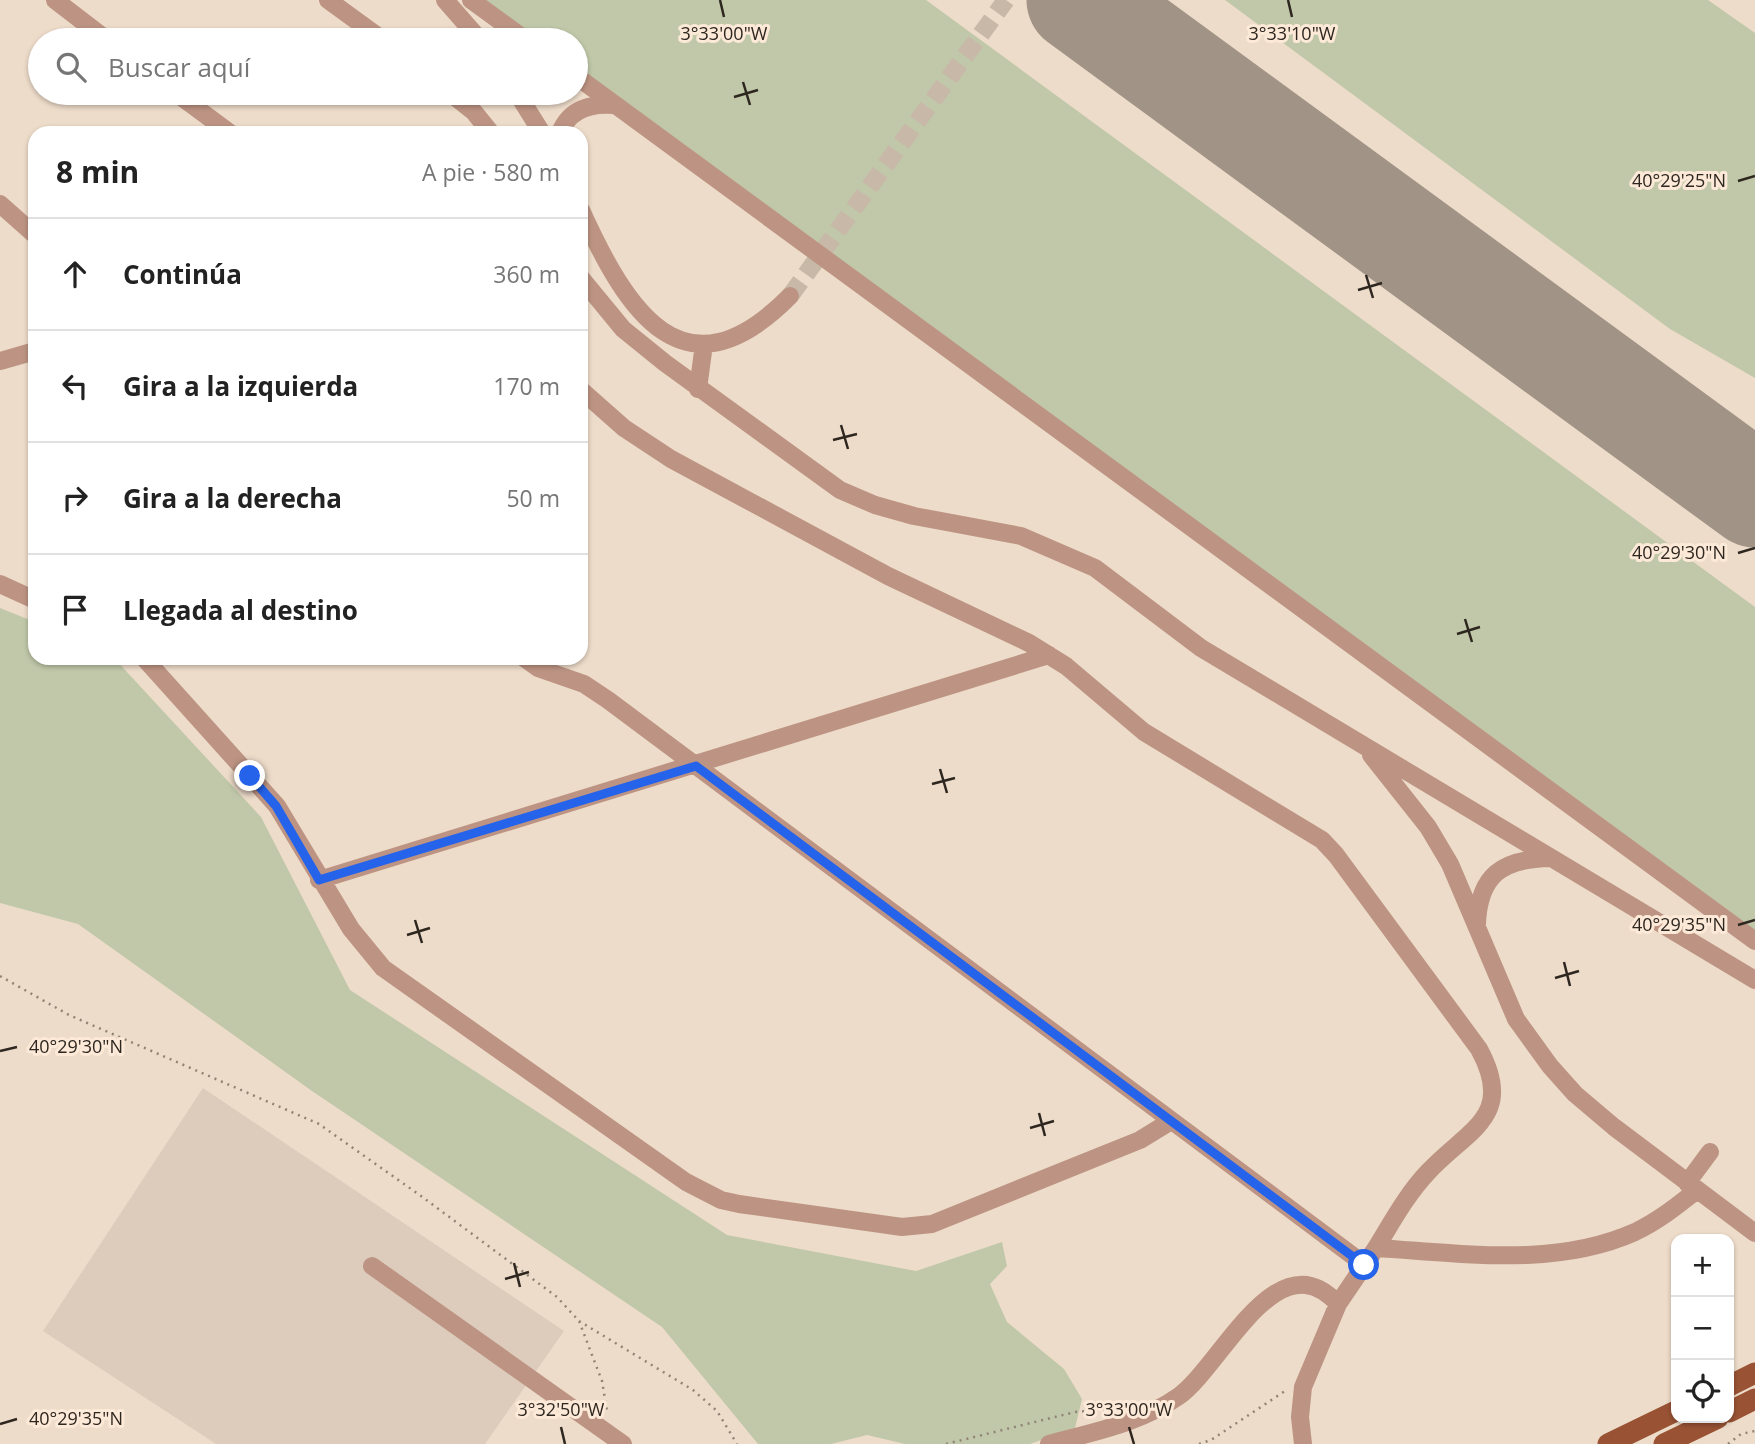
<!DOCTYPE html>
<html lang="es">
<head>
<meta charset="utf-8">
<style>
	:root { --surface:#fff; --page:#f2f2f2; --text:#222; --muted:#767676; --line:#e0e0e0 }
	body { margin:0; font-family:"Open Sans",sans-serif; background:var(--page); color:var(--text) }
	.controls { position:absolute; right:21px; bottom:21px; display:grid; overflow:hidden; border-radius:14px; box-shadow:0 2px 5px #0004 }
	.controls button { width:63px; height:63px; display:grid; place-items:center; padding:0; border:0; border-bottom:2px solid var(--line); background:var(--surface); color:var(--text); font:35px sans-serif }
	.stop { position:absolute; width:21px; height:21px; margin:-16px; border:5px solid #2563eb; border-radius:50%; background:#fff }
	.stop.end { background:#2563eb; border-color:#fff; box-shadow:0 2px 7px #0008 }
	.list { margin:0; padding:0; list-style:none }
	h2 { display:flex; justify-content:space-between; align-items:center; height:91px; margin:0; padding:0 28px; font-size:30px }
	h2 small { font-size:23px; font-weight:400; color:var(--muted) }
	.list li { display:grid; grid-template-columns:46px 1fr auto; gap:21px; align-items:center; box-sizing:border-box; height:112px; padding:0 28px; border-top:2px solid var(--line) }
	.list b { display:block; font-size:26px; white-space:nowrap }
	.list em { font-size:23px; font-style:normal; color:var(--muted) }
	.icon { flex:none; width:38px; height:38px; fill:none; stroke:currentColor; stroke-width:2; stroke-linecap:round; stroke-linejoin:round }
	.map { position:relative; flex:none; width:1755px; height:1444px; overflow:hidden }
	.search { position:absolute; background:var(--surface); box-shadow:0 2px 5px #0004; left:28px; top:28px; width:560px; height:77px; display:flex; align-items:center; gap:18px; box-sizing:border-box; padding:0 24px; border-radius:38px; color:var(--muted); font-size:26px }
	.panel { position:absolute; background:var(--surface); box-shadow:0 2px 5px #0004; left:28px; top:126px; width:560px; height:539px; border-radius:21px }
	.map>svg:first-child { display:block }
	.industrial { fill:#ddcbbc }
	.green { fill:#c0c8a9 }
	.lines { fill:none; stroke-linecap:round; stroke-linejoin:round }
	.taxiway { stroke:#a19486; stroke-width:42 }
	.runway { stroke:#a19486; stroke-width:105 }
	.minor-tunnel { stroke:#c8b8a8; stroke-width:18; stroke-dasharray:18 9; stroke-linecap:butt }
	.path { stroke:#908477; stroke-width:2.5; stroke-dasharray:2 5; stroke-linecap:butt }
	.minor { stroke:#bd9483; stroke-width:18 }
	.major { stroke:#995334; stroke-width:21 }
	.route { stroke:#2563eb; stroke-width:9 }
	.ticks { fill:none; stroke:#2e2720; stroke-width:2.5 }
	.ticks-label { font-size:18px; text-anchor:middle; fill:#2e2720; stroke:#fce9d7; stroke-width:6; stroke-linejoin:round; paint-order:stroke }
</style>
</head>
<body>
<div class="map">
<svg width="1755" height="1444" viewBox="0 0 1755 1444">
	<rect width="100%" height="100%" fill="#eedcca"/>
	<path class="industrial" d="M203,1088l361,243 -79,113h-269l-173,-113z"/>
	<path class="green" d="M471,0h455l829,607v334l-1179,-865v-36h-50z
		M1225,0h483l47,33v345l-85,-49z
		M0,608l35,14v36h79l147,159 89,173 377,245 189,36 86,-29 5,24 -17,18 17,38 57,47 18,30 -7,29 -45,16h-125l-38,-9 -36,9h-73l-96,-117 -350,-236 -234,-167 -78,-21z"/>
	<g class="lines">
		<path class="taxiway" d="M1608,388l147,72"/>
		<path class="runway" d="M1079,0l676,495"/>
		<path class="minor-tunnel" d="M790,296l216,-296"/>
		<path class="path" d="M0,976l69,39 250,109 102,72 136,101 22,24 23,60 5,30
			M579,1321l114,69 24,21 20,33
			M946,1444l129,-32 35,-3
			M1199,1444l12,-4 74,-49
			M1728,1444l13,-10 14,-3"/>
		<path class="minor" d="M55,0l52,40
			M328,0l55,40
			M445,0l35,40
			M471,0l55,40
			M576,76l1179,865
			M176,93l54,40
			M450,93l24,19 17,21
			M517,93l25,40
			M560,133c9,-24 31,-30 54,-28
			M0,204l35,31
			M581,210c45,99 102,194 209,86
			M581,278l42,51 42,34 175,127 35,15 39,11 107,20 74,32 106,80 554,332
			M0,361l35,-10
			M698,389l6,-45
			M581,390l43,38 47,31 217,117 141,67 37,23 78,66 178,108 14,15 143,194c37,68 -11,80 -51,123 -21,22 -36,50 -52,76
			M0,584l35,16
			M144,658l133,148 74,123 32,39 303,214 35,18 18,4 163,23 30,-3 208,-84 31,-19
			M524,658l14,10 46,16 24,16 757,565
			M1371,755l57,72 22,37 66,155 34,47 25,28 39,33 141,106
			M319,880l730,-225
			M1477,924c2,-49 25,-65 73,-66
			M1687,1183l23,-31
			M372,1266l251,178
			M1338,1304l38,-56c84,5 179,20 259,-16 23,-11 42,-26 62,-42
			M1049,1444c44,-12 92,-21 130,-48 43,-31 98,-159 159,-92l-35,83 -3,30 3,27"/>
		<path class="major" d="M1729,1386l26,-13
			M1729,1412l26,-13
			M1608,1444l68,-33
			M1664,1444l54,-26"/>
	</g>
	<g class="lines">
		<path class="route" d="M250,776l26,30 43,74 377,-114 668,499"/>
	</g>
	<path class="ticks" d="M720,0l4,17M1288,0l4,17M743,82l7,23M734,97l24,-7M1738,181l17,-5M1366,275l7,23M1358,290l24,-7M841,425l7,24M833,440l24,-6M1738,553l17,-5M1465,619l7,23M1457,634l23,-7M940,769l7,24M932,784l23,-6M415,920l7,23M1738,925l17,-5M407,935l23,-7M1564,962l6,24M1555,978l24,-7M0,1051l17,-4M1039,1113l6,23M1030,1128l24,-7M514,1263l6,24M505,1279l24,-7M0,1424l17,-5M561,1427l4,17M1129,1427l5,17"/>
	<g class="ticks-label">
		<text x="724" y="40">3°33'00"W</text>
		<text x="1292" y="40">3°33'10"W</text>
		<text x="1679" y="187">40°29'25"N</text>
		<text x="1679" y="559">40°29'30"N</text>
		<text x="1679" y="931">40°29'35"N</text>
		<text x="76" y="1053">40°29'30"N</text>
		<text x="561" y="1416">3°32'50"W</text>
		<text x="1129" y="1416">3°33'00"W</text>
		<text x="76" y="1425">40°29'35"N</text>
	</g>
</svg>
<div class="controls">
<button>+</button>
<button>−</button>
<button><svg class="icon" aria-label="locate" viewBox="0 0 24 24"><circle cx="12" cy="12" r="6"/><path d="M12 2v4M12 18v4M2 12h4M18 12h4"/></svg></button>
</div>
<div class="stop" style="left:1364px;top:1265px"></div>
<div class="stop end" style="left:250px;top:776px"></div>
<div class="search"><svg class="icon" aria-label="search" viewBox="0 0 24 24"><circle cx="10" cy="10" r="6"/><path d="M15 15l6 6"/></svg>Buscar aquí</div>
<section class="panel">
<h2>8 min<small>A pie · 580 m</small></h2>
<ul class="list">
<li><svg class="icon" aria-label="ahead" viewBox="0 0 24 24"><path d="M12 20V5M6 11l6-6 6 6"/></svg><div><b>Continúa</b></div><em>360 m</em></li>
<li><svg class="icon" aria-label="left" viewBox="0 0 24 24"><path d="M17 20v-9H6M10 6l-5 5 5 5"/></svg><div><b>Gira a la izquierda</b></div><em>170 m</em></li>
<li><svg class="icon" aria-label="right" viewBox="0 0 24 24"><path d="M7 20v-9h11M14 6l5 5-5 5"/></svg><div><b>Gira a la derecha</b></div><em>50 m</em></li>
<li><svg class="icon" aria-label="arrive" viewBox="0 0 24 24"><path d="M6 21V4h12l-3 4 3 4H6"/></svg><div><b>Llegada al destino</b></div></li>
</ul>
</section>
</div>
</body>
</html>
